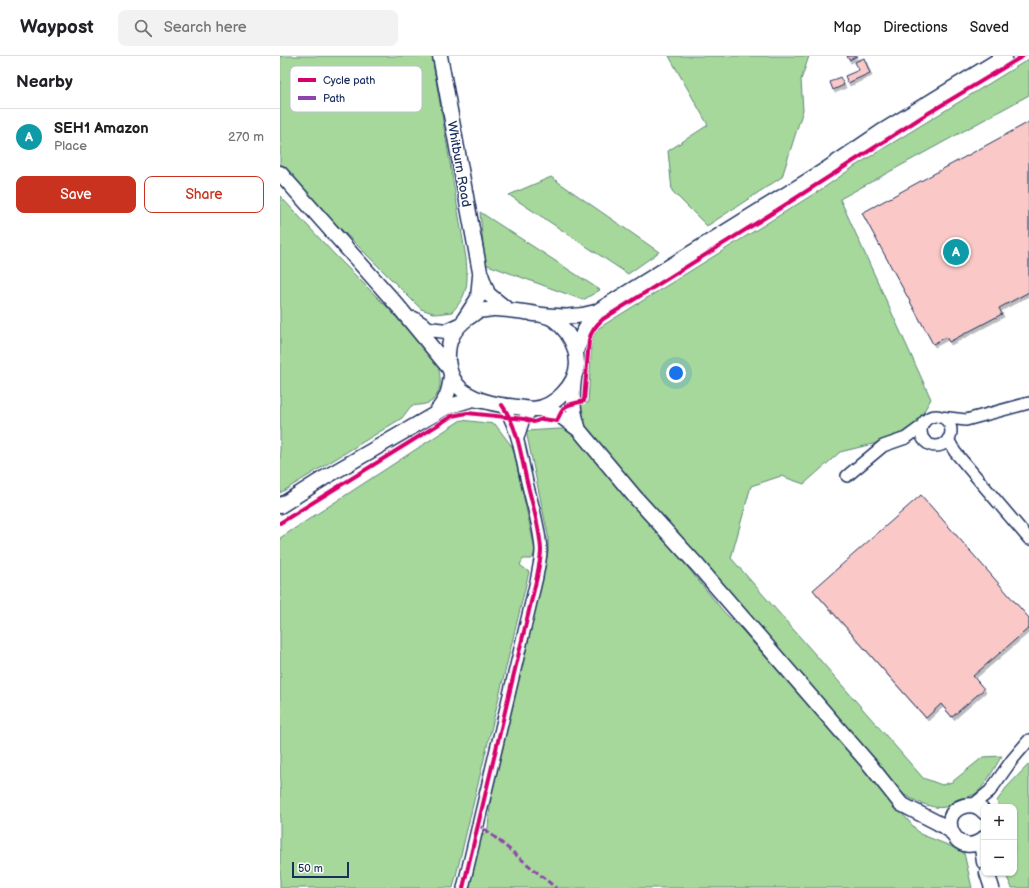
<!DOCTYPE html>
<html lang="en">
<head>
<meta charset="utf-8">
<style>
	:root { --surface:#fff; --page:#f2f2f2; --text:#202124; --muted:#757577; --line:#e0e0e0; --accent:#c8321e }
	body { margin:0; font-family:"Balsamiq Sans",sans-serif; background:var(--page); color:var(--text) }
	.controls { position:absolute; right:12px; bottom:12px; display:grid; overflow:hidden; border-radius:8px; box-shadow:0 1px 3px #0004 }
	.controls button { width:36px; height:36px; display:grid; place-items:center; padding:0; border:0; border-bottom:1px solid var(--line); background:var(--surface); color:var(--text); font:20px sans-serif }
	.scale { position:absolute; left:12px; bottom:10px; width:57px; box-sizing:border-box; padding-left:4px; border:2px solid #1b2f5e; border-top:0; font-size:11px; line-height:14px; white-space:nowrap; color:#1b2f5e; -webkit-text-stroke:3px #fff; paint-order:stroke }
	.you { position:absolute; left:396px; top:317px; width:14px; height:14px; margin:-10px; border:3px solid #fff; border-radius:50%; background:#1a73e8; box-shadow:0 0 0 6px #1a73e833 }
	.badge { display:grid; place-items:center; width:26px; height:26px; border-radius:50%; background:var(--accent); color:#fff; font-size:13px; font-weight:700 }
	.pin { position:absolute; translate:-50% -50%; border:2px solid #fff; box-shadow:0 1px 4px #0006 }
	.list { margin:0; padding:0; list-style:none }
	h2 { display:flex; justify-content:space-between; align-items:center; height:52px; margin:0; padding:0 16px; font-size:17px }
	h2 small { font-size:13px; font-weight:400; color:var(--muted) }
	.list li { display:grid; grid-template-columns:26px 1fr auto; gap:12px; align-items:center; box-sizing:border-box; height:56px; padding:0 16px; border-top:1px solid var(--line) }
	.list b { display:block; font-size:15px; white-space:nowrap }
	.list p { margin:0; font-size:13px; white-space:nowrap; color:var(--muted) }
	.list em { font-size:13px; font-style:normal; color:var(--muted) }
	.actions { display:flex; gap:8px; padding:12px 16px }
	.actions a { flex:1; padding:9px 0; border:1px solid var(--accent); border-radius:8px; text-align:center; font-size:14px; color:var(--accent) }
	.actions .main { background:var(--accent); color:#fff }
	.icon { flex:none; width:22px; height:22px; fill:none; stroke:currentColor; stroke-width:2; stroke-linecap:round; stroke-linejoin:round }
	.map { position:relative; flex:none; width:749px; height:832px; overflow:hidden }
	header { display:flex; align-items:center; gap:24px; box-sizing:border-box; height:56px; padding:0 20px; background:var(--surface); border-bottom:1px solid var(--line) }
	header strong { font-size:19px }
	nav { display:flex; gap:22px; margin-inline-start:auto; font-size:14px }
	.search { width:280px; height:36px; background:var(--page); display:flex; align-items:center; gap:10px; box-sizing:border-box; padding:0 14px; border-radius:8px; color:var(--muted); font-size:15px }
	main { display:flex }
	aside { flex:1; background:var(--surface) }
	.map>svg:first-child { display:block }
	.green { fill:#a5d89a; stroke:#60847c }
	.building { fill:#fac9c7; stroke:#1b2f5e; filter:url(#shadow) }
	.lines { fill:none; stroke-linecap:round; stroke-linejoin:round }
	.minor-casing { stroke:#1b2f5e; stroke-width:14 }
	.major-casing { stroke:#1b2f5e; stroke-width:17 }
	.minor { stroke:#fff; stroke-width:11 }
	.major { stroke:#fff; stroke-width:14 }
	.quiet { stroke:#8e44ad; stroke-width:3; stroke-dasharray:6 3; stroke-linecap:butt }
	.cycleway-casing { stroke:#fff; stroke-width:6 }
	.cycleway { stroke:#d6006c; stroke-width:4 }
	.labels { text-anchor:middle; stroke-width:3; stroke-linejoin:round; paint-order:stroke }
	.street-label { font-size:13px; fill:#1b2f5e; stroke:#fff }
	.key { fill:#fff; stroke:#bbc1cf; stroke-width:1 }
	.key-label { font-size:11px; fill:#1b2f5e }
</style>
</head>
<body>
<header>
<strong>Waypost</strong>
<div class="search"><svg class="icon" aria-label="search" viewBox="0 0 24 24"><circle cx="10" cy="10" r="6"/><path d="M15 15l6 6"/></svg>Search here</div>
<nav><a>Map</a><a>Directions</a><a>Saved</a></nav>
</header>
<main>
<aside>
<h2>Nearby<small></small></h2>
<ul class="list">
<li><span class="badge" style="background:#0f9aa8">A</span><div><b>SEH1 Amazon</b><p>Place</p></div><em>270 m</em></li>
</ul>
<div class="actions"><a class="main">Save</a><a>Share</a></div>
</aside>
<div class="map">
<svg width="749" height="832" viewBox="0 0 749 832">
	<defs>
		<filter id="shadow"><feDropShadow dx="2" dy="3" stdDeviation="0" flood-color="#0004"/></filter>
	</defs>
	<rect width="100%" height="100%" fill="#fff"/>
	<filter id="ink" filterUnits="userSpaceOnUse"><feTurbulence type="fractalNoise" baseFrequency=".025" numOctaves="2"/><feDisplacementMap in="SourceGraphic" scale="8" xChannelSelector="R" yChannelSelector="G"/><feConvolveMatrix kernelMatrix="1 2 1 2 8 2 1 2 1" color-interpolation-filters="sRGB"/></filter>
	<g filter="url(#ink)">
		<path class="green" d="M0,0h152l34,202c2,24 3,36 -14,54l-16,2 -15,-5 -93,-93 -48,-53z
			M389,0h140l-8,24 2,30 -21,67 -75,49 -35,-35 -4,-40 40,-26z
			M749,3v36l-189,104 91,200 -21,36 -70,17 -36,32 -23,-8 -30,10 -20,72 192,220 19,7 10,-3 31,-25 19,-1c-7,10 -18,34 -29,39 -5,3 -12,2 -17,5 -3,2 -5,5 -8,6 -12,6 -38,-7 -48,-14l-185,-218 -95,-106 -33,-39 -4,-8 -4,-18h9l4,-64 5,-10 5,-3 223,-139 30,-21z
			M271,121l108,75 -31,22 -119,-79z
			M0,140l55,59 53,53 49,55c4,12 6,28 -5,38 -5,4 -15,4 -21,5l-9,12 -122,75z
			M200,156l120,78 -17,10 -98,-36z
			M181,364l34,4 18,24 22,101 -1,6 -3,4h-8l-3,6 9,7 -76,316h-173v-350z
			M279,373h9l117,135 39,48 20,20 176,202 28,11 16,8 8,35h-503l11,-52 4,-1 4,-7 3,-32 57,-244v-17l-22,-104z
			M749,708v124h-17l-7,-15h9v-66h-15l-2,-6 9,-13z"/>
		<path class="building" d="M567,0h11l-9,4z
			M584,2l6,15 -22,10 -3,-7 14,-6 -4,-8z
			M560,21l4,8 -11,5 -3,-8z
			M749,66v170l-30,16 3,6 -53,28 -3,-5 -13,7 -71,-131z
			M641,439l108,123v10l-56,48 11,13 -32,28 -11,-13 -15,14 -113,-128z"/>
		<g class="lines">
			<g class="minor-casing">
				<path id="minor" d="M641 375a15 15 0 1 1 30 0a15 15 0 1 1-30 0Z
					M660,361l26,3 63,-17
					M238,382l6,-19 9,-10
					M668,383l7,13 74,87
					M567,420l36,-30 23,-8 15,-11
					M693,749l17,-14 22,-31 17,-20
					M183,832l74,-311c1,-8 4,-18 4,-27 -1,-22 -8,-43 -13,-64 -7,-28 -9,-57 -26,-81"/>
			</g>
			<g class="major-casing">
				<path id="major" d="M160,0l40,216 8,22 20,16
					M0,117l118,133 51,62
					M214,253c14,1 44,3 57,9 6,3 12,10 16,15 6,9 10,19 10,31 -1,21 -23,44 -44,45 -23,-3 -52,-4 -71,-19 -9,-8 -13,-18 -14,-30 -1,-18 5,-31 20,-42 3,-2 7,-5 10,-7 5,-1 11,-1 16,-2z
					M253,258c24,2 40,5 63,-2l226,-140 59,-40 124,-76
					M185,262l13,-20 2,-22
					M134,263l15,10 17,2 13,-6
					M296,295l7,-18 13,-21
					M294,323c-3,18 -1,33 5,51
					M259,353l13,2 7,4 20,15 56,67 63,69 172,199 31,39 37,19 13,8
					M156,356c11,-13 13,-20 15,-36
					M0,450l44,-28 123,-71 26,-8 9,2
					M704,756c-5,-6 -12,-8 -20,-6 -31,9 -5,56 20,32
					M701,785l3,21
					M707,817l5,15"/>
			</g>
			<use href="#minor" class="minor"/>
			<use href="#major" class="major"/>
			<path class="quiet" d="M197,769l9,5 70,58"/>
			<g class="cycleway-casing">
				<path id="cycleway" d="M0,467l172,-107 15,-3 57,6 10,3 8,-3 15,2c7,-17 9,-16 27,-20l5,-61c2,-9 7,-15 14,-21l182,-114 137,-88 101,-61
					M183,832l74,-311c1,-8 4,-18 4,-27 -1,-22 -8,-43 -13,-64 -7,-28 -9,-57 -26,-81"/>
			</g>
			<use href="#cycleway" class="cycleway"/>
		</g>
	</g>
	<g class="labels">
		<g class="street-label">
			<text transform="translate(180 108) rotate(80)" y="5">Whitburn Road</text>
		</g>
	</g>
	<rect x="10" y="10" width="132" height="46" rx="6" class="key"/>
	<rect x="18" y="22" width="18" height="4" fill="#d6006c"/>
	<rect x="18" y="40" width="18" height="4" fill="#8e44ad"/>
	<g class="key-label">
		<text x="43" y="28">Cycle path</text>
		<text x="43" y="46">Path</text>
	</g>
</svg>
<div class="controls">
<button>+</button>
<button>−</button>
</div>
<div class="scale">50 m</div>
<div class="you"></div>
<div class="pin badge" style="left:676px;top:196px;background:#0f9aa8">A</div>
</div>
</main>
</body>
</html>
